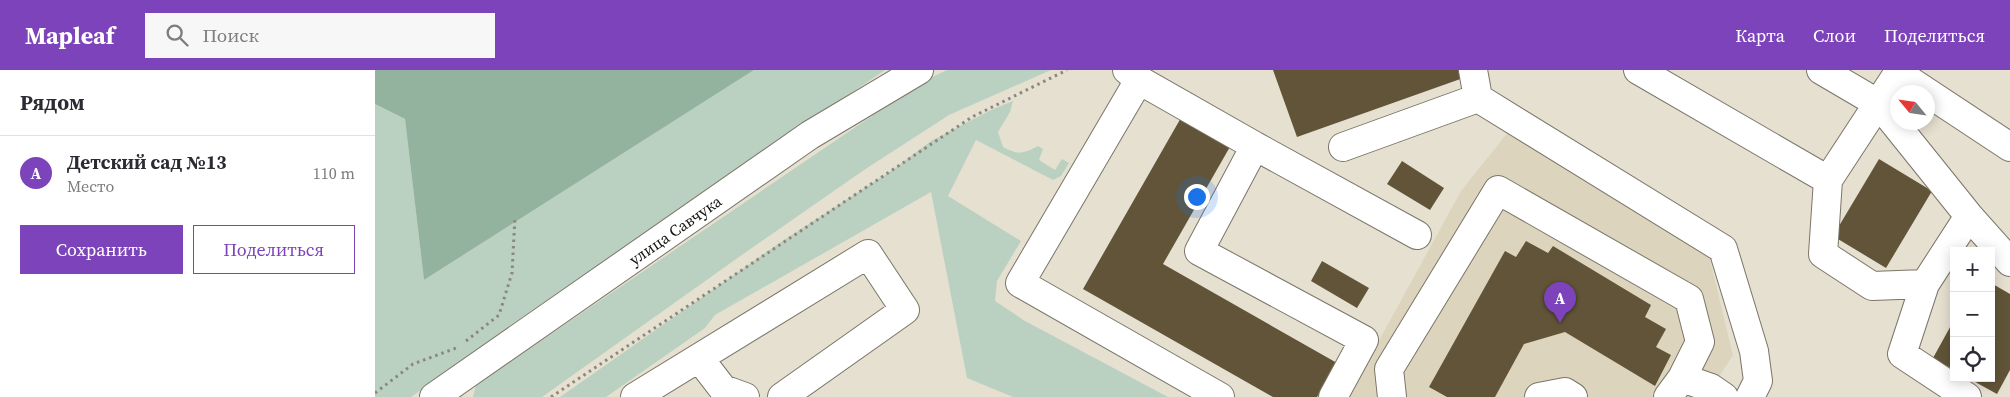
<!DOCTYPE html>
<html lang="ru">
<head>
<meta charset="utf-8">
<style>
	:root { --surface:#fff; --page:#f7f7f7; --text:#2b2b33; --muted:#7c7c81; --line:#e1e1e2; --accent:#7d43ba }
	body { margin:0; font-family:"Source Serif 4",serif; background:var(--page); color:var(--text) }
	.controls { position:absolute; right:15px; bottom:15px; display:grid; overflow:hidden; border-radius:0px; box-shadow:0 2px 12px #0003 }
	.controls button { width:45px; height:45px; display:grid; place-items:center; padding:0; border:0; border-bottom:1px solid var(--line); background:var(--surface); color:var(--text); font:25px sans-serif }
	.compass { position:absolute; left:1515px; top:15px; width:45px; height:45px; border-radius:50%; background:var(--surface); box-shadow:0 2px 12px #0003; rotate:299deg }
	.you { position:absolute; left:821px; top:126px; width:18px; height:18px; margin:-12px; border:4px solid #fff; border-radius:50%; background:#1a73e8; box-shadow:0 0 0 8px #1a73e833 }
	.badge { display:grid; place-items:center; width:32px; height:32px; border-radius:50%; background:var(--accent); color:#fff; font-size:16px; font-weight:700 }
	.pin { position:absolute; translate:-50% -41px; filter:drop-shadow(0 1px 2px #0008) }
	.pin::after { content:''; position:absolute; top:26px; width:18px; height:15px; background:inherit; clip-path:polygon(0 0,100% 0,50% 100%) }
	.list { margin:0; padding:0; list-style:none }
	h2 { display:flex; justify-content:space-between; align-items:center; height:65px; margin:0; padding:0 20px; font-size:21px }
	h2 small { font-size:16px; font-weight:400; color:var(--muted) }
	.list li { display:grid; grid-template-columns:32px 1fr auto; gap:15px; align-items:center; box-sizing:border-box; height:75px; padding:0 20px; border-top:1px solid var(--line) }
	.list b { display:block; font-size:19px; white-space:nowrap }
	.list p { margin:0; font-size:16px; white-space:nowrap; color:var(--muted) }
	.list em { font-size:16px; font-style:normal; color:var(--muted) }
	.actions { display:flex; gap:10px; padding:15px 20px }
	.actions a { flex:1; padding:11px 0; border:1px solid var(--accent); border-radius:0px; text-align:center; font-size:18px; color:var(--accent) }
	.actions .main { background:var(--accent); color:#fff }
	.icon { flex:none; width:28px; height:28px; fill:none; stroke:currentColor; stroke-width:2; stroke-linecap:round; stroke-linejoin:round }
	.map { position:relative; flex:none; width:1635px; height:327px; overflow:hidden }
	header { display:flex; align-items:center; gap:30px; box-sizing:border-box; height:70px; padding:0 25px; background:var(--accent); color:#fff }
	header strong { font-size:24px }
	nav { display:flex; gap:28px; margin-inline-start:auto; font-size:18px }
	.search { width:350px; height:45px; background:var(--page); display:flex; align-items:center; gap:12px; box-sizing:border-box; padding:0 18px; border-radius:0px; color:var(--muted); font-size:19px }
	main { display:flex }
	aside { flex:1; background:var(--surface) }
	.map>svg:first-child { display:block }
	.built { fill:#ddd4be }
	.green { fill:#bad1c2 }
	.forest { fill:#94b39e }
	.building { fill:#615438 }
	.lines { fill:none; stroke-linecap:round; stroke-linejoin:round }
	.minor-casing { stroke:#7b7568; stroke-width:30 }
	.path { stroke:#8b877c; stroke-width:3; stroke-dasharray:2.5 4; stroke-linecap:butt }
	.minor { stroke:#fff; stroke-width:28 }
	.labels { text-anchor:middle; stroke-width:5; stroke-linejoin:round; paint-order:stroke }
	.street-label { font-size:16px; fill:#15130e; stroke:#fff }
</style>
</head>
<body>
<header>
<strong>Mapleaf</strong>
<div class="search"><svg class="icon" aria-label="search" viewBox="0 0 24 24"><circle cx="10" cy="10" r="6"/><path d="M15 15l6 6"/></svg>Поиск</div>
<nav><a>Карта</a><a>Слои</a><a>Поделиться</a></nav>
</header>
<main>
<aside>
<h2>Рядом<small></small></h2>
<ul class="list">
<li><span class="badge">A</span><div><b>Детский сад №13</b><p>Место</p></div><em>110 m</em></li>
</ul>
<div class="actions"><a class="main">Сохранить</a><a>Поделиться</a></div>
</aside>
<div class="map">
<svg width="1635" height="327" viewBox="0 0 1635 327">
	<rect width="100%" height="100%" fill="#e6e0d1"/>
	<path class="built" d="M1142,51l189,122 27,112 -27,42h-358l113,-206z"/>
	<path class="green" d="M379,0h131l-173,118 -301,209h-36v-293l30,15 19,161z
		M572,0h104l-102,45 -85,55 -125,87 -197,140h-69l3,-12 406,-276 44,-29z
		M638,31l-3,11 -12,20 5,15c15,8 20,7 35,-1l5,3 -4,11 16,10 7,-11 7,4 -8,13 -8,4 -77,-40 -28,56 73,45 -24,40 -2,20 30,20 143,76h-155l-46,-19 -36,-186 -216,123 -10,13 -99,69h-46l221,-155 113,-73 37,-28 60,-31z"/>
	<path class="forest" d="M0,0h379l-330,210 -19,-161 -30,-15z"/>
	<path class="building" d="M898,0h191l2,7 -169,60z
		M807,46l49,29 -68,119 174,99 -20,34h-44l-190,-108z
		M1504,89l53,32 -46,77 -53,-32z
		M1027,91l42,27 -14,22 -43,-26z
		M1151,171l22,12 5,-7 98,59 -6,12 21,12 -10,18 15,8 -16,31 -90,-54 -41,12 -29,53h-48l-18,-10 76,-136 11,6z
		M947,191l47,27 -12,20 -46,-27z
		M1616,213l19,11v76l-13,24 -29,-16h23z
		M1579,250v50l-21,-12z"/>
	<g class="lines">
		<g class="minor-casing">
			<path id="minor" d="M752,0l12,10 116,66 -56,105 165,89 -31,57
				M1263,0l190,110 72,-110
				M1446,0l58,34 90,112 41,46
				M1523,3l112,74
				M764,10l-119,203 200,114
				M1103,28l245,151 31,102 4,30 -8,16
				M880,76l162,89
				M968,77l135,-49 -5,-28
				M1453,110l-5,74 49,32 53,-2 -23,70 65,43
				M1550,214l44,-68
				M324,288l24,31 22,8
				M1307,308l29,10 13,9
				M59,327l376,-262 109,-65
				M260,327l233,-143 37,56 -123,87
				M1017,327l-3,-28 109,-179 191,109 11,43 -18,36 -14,19
				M1164,327l26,-5 8,5"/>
		</g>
		<path class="path" d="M91,271l33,-26 13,-42 3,-56
			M0,323l38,-29 46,-17
			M176,327l421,-280 95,-47"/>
		<use href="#minor" class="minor"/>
	</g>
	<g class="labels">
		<g class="street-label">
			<text transform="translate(300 160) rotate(-35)" y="6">улица Савчука</text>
		</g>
	</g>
</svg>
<div class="controls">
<button>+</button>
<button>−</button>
<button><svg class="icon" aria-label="locate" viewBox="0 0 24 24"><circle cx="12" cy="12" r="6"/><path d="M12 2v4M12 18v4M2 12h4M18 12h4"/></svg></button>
</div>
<svg class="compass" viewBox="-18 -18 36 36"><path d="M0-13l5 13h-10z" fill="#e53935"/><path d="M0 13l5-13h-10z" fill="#7c7c81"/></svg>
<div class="you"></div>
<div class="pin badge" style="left:1185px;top:253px">A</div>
</div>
</main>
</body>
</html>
